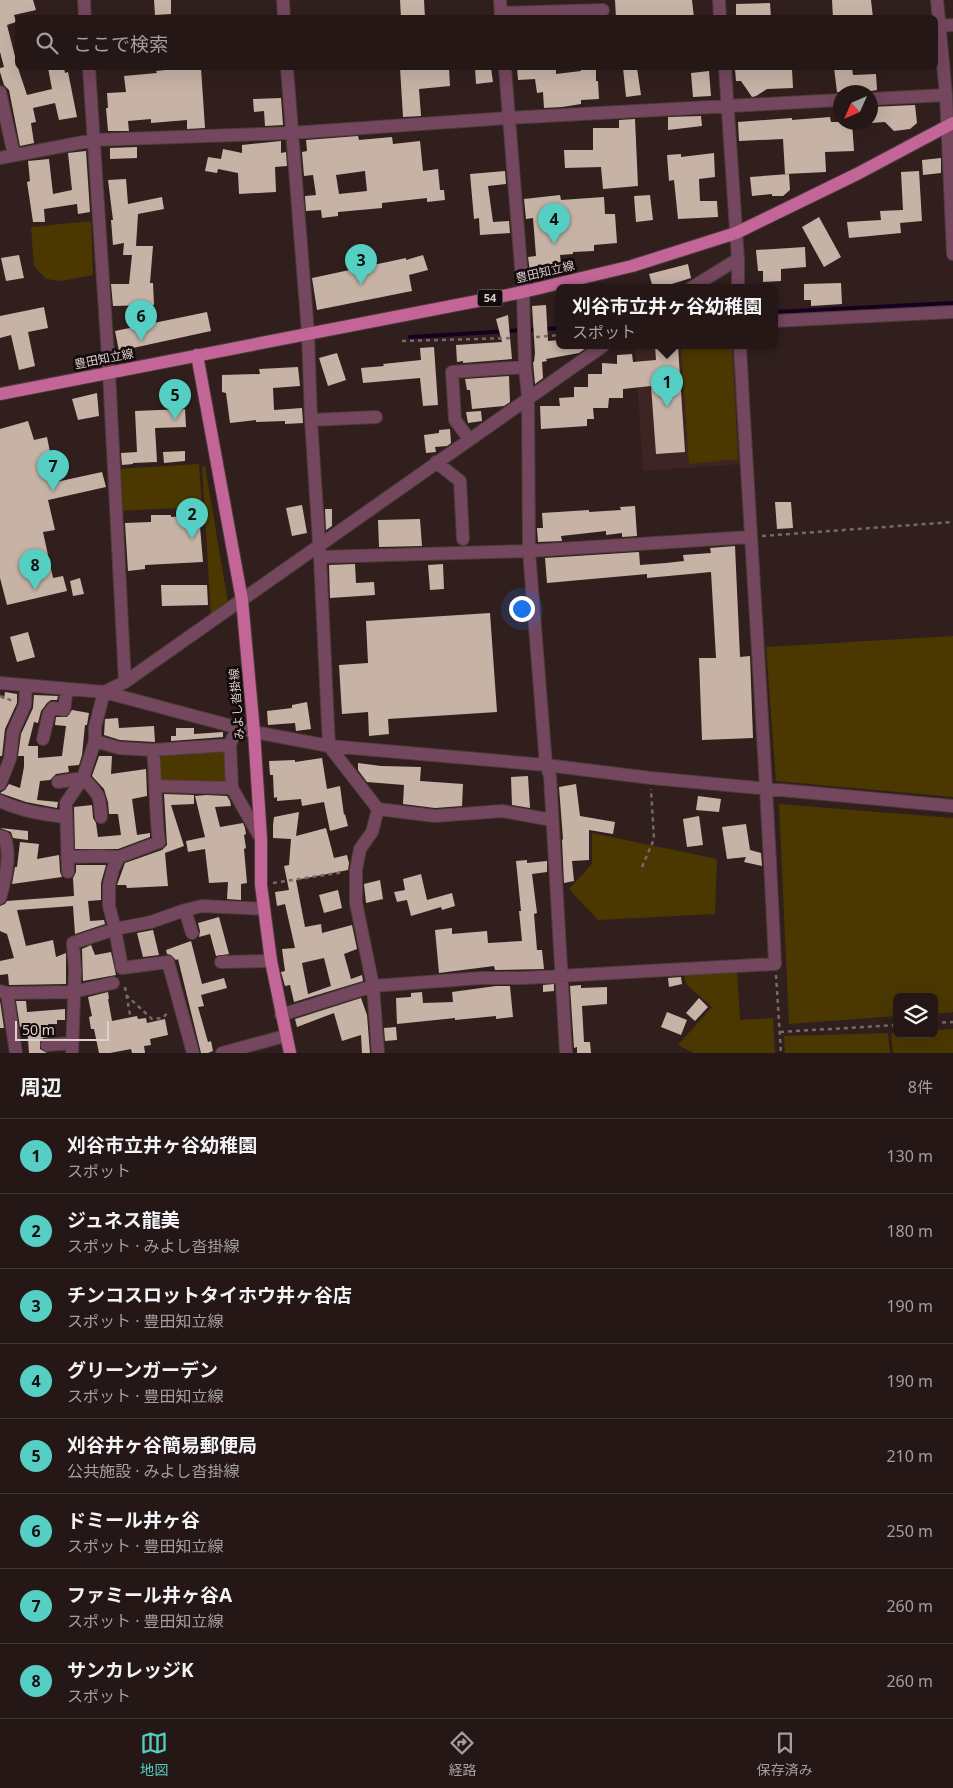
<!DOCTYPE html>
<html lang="ja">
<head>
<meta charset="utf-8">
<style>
	:root { --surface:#251716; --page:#2d201f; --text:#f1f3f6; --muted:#a39fa1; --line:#423635; --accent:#55cec4 }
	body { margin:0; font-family:"Noto Sans","Noto Sans JP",sans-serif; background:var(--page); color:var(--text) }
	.controls { position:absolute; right:15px; bottom:15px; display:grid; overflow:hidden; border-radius:8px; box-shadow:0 5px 20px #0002 }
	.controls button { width:45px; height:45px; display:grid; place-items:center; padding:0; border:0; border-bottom:1px solid var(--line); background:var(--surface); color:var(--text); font:25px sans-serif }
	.compass { position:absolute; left:833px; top:85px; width:45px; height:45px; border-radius:50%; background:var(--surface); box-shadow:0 5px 20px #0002; rotate:225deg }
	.scale { position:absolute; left:15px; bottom:12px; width:94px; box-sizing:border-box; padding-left:5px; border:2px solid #ddcfcf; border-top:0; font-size:14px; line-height:18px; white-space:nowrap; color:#ddcfcf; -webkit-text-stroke:4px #130b0b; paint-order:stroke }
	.you { position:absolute; left:521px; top:608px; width:18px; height:18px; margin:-12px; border:4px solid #fff; border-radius:50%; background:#1a73e8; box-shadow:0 0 0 8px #1a73e833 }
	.badge { display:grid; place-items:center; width:32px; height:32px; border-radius:50%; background:var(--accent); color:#111; font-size:16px; font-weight:700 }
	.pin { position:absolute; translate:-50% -41px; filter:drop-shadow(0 1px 2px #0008) }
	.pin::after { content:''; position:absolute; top:26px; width:18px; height:15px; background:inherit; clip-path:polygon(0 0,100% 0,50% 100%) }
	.popup { position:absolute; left:556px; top:284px; width:222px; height:65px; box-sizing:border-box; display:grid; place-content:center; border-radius:8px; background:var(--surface); filter:drop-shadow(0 1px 4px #0005); font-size:16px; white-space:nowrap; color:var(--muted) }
	.popup b { font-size:19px; color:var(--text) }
	.popup::after { content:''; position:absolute; left:50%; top:100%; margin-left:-10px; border:10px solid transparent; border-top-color:var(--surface) }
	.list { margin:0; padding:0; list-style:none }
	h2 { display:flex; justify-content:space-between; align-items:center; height:65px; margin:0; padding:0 20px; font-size:21px }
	h2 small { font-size:16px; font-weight:400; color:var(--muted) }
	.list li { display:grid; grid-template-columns:32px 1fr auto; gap:15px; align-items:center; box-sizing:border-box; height:75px; padding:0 20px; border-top:1px solid var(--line) }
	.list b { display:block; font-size:19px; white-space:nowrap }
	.list p { margin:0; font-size:16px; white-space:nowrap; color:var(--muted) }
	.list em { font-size:16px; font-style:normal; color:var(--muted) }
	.icon { flex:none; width:28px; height:28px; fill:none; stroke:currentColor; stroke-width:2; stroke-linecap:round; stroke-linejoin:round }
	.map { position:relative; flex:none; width:953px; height:1053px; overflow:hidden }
	.search { position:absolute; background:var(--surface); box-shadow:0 5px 20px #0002; left:15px; right:15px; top:15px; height:55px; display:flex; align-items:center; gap:12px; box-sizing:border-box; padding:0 18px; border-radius:8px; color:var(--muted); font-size:19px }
	.sheet { height:665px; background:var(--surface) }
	nav { display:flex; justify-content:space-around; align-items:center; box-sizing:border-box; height:70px; border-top:1px solid var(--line); background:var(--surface); font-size:14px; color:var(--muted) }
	nav a { display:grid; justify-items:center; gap:2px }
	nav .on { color:var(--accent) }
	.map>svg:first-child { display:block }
	.built { fill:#3e2524 }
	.green { fill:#4a3800 }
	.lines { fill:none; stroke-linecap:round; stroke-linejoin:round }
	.stream { stroke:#16001f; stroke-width:4 }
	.building { fill:#c7b3a6; fill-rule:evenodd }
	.minor-casing { stroke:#4d3b3a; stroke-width:14 }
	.major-casing { stroke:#4d3b3a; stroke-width:14 }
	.path { stroke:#796868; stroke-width:2.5; stroke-dasharray:4 4; stroke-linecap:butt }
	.minor { stroke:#74475e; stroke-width:12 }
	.major { stroke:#c36697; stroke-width:12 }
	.labels { text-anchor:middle; stroke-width:5; stroke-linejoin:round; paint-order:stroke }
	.shield { fill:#130b0b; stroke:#a09494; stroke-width:1 }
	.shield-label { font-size:11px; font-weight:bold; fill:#ddcfcf }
	.street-label { font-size:12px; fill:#ddcfcf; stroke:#130b0b }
</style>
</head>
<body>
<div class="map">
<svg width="953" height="1053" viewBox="0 0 953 1053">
	<rect width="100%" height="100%" fill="#311f1e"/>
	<path class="built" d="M635,346h99l7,118 -98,7z"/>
	<path class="green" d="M91,221l2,54 -32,6 -15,-2 -12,-13 -3,-39z
		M681,346h51l6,113 -49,5z
		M199,464l3,43 -84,4 -2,-42z
		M202,466h3l23,137 -17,12z
		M953,636v161l-177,-16 -10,-134z
		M223,750l5,5v25l-4,5 -63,-2 -3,-23 5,-4z
		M779,804l174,14v194l-19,2v-17h-37v19l-108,8z
		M592,833l125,26 -2,55 -117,6 -29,-31 23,-25z
		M737,971l3,49 33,-2 2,35h-81l-16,-8 34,-38 -26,-23 -2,-10z
		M953,1029v24h-60l-2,-20 43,1v-4z
		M888,1033l2,20h-105l-1,-17z"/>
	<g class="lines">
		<path class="stream" d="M774,312l179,-9
			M410,337l150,-9"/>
	</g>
	<path class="building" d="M0,0h33l3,10 -22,5 2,7 -9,3 11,43 9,27 25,-6 -4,-21h16l1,5 3,-1 9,45 -18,3 -4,-17 -22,5 3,14 -5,1 3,20 -14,3 -11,-56 -5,-5 -4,-13v-4l4,-1 -4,-15z
		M154,0h17v14l-16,1z
		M400,0h24l1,18h-24z
		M615,0h77l2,18h-78z
		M832,0h39l2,18h-40z
		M770,3l1,15h-35v-14z
		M185,68h16l4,60 -18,1v-9l-36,3v-4l-23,2 1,10h-21l-2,-23h2l-1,-15 19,-1 -2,-16 33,-3 -1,-2z
		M400,68h49l1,18 -31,3 2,27 -18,1z
		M475,68h16l2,14 -17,2z
		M517,68h39v6l25,-3 -1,-3h16v13h2l1,18 -18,1v4l-19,3 -18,1 -1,-16 -6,1 -2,-14 -17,1z
		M623,68h14l4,27 -15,2z
		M758,68v1h34l1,19 -26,1 -11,7 -4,1 -11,-16h-5l-1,-12z
		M834,68h18l1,7 23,-1 1,16 -12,2h-28z
		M709,71l2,25 -18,1 -2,-24z
		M281,98l2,27 -18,1 -1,-15 -10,1 -1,-13z
		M915,105l2,18 -7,6 -16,2 -9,-9 -15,1v-16z
		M701,116l1,10 -34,4v-13z
		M830,117l1,5h21l2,29 -29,1 1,20 -41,2 -2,-35 -44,2 -1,-19 54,-4v2z
		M635,119l3,67 -35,3 -2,-22 -36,1 -1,-18h29v-22h26v-8z
		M358,136l1,4 33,-3 1,7 27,-3 3,30 15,-2 2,21h4l1,10 -18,2v-4l-45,5v5l-44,4v4l-16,2 -1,-8 -15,1 -1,-15 11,-1 -3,-20 -9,1 -2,-24 5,-1 -1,-11zM365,171l2,20 -28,3 -3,-19z
		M281,141v12l5,-1 1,14 -12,1 1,25 -37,2 -1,-21 -20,-4 -1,4 -12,-2 3,-14 13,2 2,-10 19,4v-8z
		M137,147v11l-27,1v-11z
		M86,151l4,61 -12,2 -1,-10 -33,5 1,13h-12l-6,-40 3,-1 -2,-20 21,-2 4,35 19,-4 -4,-37z
		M714,153l1,24 -16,2 1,22h17l1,16 -40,2 -4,-39 -5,1 -2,-26 14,-1v3z
		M941,158v15l-18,2 -1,-15z
		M505,171l1,13 -18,2 5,36 16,-1 1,12 -30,2 -1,-17 -5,1 -4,-45z
		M919,171l3,50 -22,2 1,10 -52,5 -2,-16 34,-2 -1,-9 23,-1 -2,-38z
		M789,174l1,16 -7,6h-11v-2l-20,2 -2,-19z
		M126,179l2,25 34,-7 2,12 -26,5 -2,32h17l-3,37h3l1,22 -41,1 -2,-22h18l3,-29h-9l1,-12 -11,2 -2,-25h2l-5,-40z
		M560,195l1,5 43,-3 1,17h10l2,29 -23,2v6l-21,1v2l-13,1 1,10 -31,7 -2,-15 8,-1 -3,-38 -7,1 -2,-20z
		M650,195l3,25 -17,2 -2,-26z
		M819,217l22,40 -17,10 -22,-40z
		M805,247l1,20 -25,2v12l-18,1v-11h-5l-2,-21z
		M19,255l5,23 -18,3 -5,-23z
		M423,255l5,15 -19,5 3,16 -95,19 -5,-32 94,-20v2z
		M688,264l3,14 -32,10h-6l-4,-14z
		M841,283l1,21 -31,2v-6h-7v-16z
		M546,305l2,36 12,-1v6h29l-10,7 -33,6 1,2 -5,1 1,16 -8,6 -2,-22h1l1,-9 -3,-47z
		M44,307l4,21 -20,4 7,34 -16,4 -8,-35 -11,3v-22z
		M207,312l4,19 -92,20 -4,-20z
		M508,315l4,44 -49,4v-2l-6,1 -1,-17 46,-3 -6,-23z
		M655,346h23l7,106 -29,2 -5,-68 -28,3v9h-14l-1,10h-15l1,11h-7v7l-46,3 -1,-23h20l-1,-8 15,-1v-10h14v-13h14v-11l15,1v-9l15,-1 1,8 23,-2z
		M434,347l4,58 -15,1 -3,-28 -57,5 -2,-15 23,-2 -1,-2 38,-4 -1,-12z
		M337,353l9,27 -18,6 -9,-28z
		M298,367l2,19 -27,2 1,22 28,-2 1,15 -18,1v-3l-29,1v-2l-26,3 -4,-30 -4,-1v-17l38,-1 -1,-5z
		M509,376l1,26 -6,4 -32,3 -2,-19h-3l-2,-11z
		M97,393l2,23 -21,4 -6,-21z
		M185,409l1,18 -31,1 2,34 -24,1v1l-11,1 -1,-12 16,-1 -2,-41z
		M481,411l1,10 -14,2 -2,-11z
		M28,421l6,19 13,-3 9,45 46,-10 4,15 -58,13 7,30 -12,2 10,46 10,-2 4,15 -60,14 -7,-27v-149z
		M450,429l1,14 -4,3 -12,1 1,5 -10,1 -2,-18 15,-2v-3z
		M185,451v10l-21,2 -1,-11z
		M775,502h16l2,26 -16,1z
		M302,505l5,28 -15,3 -6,-28z
		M635,506l2,30 -15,1v-4l-16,2v-4l-45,5 1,5 -24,1 -1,-14h6l-1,-15 47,-3v2l32,-2 -1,-3z
		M325,509h7v17l-6,4z
		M151,515h20v2l28,-2 4,47 -58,3v4l-17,2 -3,-48 26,-1z
		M420,519l2,27 -43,1 -1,-27z
		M735,546l5,111 10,-1 3,82 -51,2 -3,-82h17l-5,-86 -64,6v-4l-100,9 -2,-25 94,-6 1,13 26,-2 18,-2 -1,-6 28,-2 -1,-5z
		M355,564l1,19 18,-1 1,13 -45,3 -1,-33z
		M443,564l1,25 -14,1 -2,-25z
		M80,578l4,16 -11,2 -3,-15z
		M161,585h46l1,20 -46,1z
		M490,613l7,99 -109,7 1,15 -20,2 -1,-24 -26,2 -3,-49 29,-2 -2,-42z
		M28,632l7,25 -18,5 -7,-25z
		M5,692l12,2v9l-12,26 -3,27h-2v-59l4,2z
		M34,695l24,1 -1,4h-6l-4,3 -6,8 -3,12 -4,-1 -6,24h10v12l24,-2 4,-30 -11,-1 1,-8h11l5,-7 17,3 -2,12h-2l-3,30 -3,10 -11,1 1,6 -13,2 -6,6 -10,1 -3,19 21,2 -1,6 -31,-6 -26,-9 5,-3 4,-6 11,4 4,-21v-11h-6l3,-22 12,-26z
		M307,702l4,27 -15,2 -1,-8 -27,2 -1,-14 25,-3v-3z
		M118,718l1,10 35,-2 1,16 -35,-2 -16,-5 1,-16z
		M176,728h18v6l29,-2v5l-52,4v-5h5z
		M99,756h13l-1,18 35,-5 1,27 -15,3 5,36 13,-2v4l-32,12h-43l-1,-42 18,-2 1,13 3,5 2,14 23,-2 -3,-21h-9l-1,-12 -4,-13 -12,-13z
		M322,758l5,31 13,-3 4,29 1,-1 3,12 -18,5 -6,-29 -22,4 -1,-7 -24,2v-4l-3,1 -1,-23h-3l-1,-14 26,-1v2z
		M358,763l23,3 40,1 -1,14 43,3 -1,22 -27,2 -32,-4 1,-19 -37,-3 -9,-12z
		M528,776l2,32 -18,-3 -1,-28z
		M576,784l4,32 35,6 -2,12 -24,-4v30l-17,1 2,20 -10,2 -2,-43 1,-1 -4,-52z
		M164,794l30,1v9l-23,1 13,41 -19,7 3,33 -41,2 -1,-3h-9l8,-22 37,-13 5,-5z
		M206,795l21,1 3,5 1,5 -16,1 5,20 23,-4 2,5 1,6 -2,1 2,13 -2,1 3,34 -6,1v16l-14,-1 1,-17 -19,1 -4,-34 -17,3 -2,-11 19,-4 -10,-41z
		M698,796l23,3 -2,13 -23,-2z
		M299,812l-3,24 30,-8 8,30 13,-3 2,8 -1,7 -52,10 9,47 16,-3 1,9 30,-8 5,24 -13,5 7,25 11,-4 1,6 -69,21 -4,-17 -5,1 -4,-14 4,-1 -3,-22 13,-1 -10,-44 -8,2 -2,-14 14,-2 -5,-24 5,-1 2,-26 -18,-1v-13l1,-8zM324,958l7,28 -23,8 -6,-31z
		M699,816l4,29 -16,2 -4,-28z
		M746,824l4,26 11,3 1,13 -18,-4 2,-5 -19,2 -5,-32z
		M0,828l28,3v9l-15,-2 -2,-6z
		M20,842l19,2 -2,15 22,-4 1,17 2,5 -50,7 3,-17h2z
		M527,860v3l20,-2v11l-15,2 5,39 -3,1 3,36h5l2,19 -49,1 -1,-4 -55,7 -4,-43 17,-2v6l35,-3 1,12 34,-2 -3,-30h2l-5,-50z
		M76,865h30l-5,18v17l-13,1 2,20 14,-1 1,4 -30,10 -2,-28 -56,4 9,36 27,-6 3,17 10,-4v31l-57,1 -1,-11 -8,1v-14l14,-3 -7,-24 -7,-3v-25l5,-2 2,-3 67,-5 -1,-18 3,-6z
		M421,874l6,26 25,-7 3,13 -13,4 -1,-3 -30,9 -4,-16 -10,2 -3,-10 11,-2 -2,-11z
		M380,880l3,19 -17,4 -2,-19z
		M338,890l4,18 -18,5 -5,-18z
		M219,917l10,37 -13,2 -6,-22 -11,3 1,-6 -2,-8z
		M153,930l6,25 -16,2 -6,-24z
		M191,941l11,43 22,-6 3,10 -26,7 3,11 -6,1 10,35 3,-1 2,10 -5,2h-7l-23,-94 -2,1 -5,-5 -4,-1 -1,-4z
		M91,945l4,10 16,-3 5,23 -33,6 -1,-32z
		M681,977l1,7 -13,3 -1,-9z
		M554,984v7l-11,1v-7z
		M581,985v3l26,-1v17l-25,2 2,36h6l1,11h-14v-6l-3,1 -4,-62z
		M496,986h14l3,31 -17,2v-3l-41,4v-2l-58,6 -1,-26 15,-1v-4l11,-1 1,11 30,-1 -1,-10z
		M108,992l1,7h-1l4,22 25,-5 1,3 8,-1 1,5 18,-4 3,16 -18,4 1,6 -7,1 1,7h-13l-1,-4 -21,4h-11l-5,-24h-3l-2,-12 3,-1 -4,-19z
		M361,998l6,17 3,38h-8l-1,-18 -19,6 -8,-28 -37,14 -2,-8z
		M699,998l9,9 -13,14 -9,-8z
		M0,1001l4,27h-4z
		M16,1001h10l1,11 38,-3v11h-8v4h-9l1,13 -6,1 -3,4v7l7,4h-18l-2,-27 -7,1z
		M667,1012l20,8 -6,15 -20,-8z
		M396,1027l1,13 -12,1 -1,-13z"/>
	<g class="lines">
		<g class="minor-casing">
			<path id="minor" d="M84,0l1,18
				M283,0l1,18
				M500,0l1,18
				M719,0l1,18
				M937,0l9,95
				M501,13l102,-3
				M938,26l15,-1
				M89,68l20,304 16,310
				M287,68l21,265 3,87 9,137 9,189 49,63 -6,23 -12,17 -4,21v33l17,83 5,67
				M505,68l18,224 2,75 3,31 1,153 17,214 4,11 16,277
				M725,68l13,191v29
				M0,92l14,63
				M870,99l76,-4 7,159
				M0,158l94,-18 197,-7 217,-15 332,-18
				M691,288l47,-29
				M774,321l179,-9
				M311,420l65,-3
				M469,439l-14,-19 -3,-48 73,-5
				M436,462l24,19 3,58
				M320,557l209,-6 221,-14
				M0,683l104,9 21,-10 478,-336
				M233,737l-3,8 2,43 29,51
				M43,739l6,-26 4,-5 11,2 3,-21
				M95,741l24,7 34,2 77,-5
				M58,782l25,-4c16,17 17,16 18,39
				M0,784l10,-25 3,-27 12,-27 1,-20
				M156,786l76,2
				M0,801c21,10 42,13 65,16
				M378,809l57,7 67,-5 50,9
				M0,836l5,2c6,19 0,42 -5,60
				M67,857l31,-1 21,1 40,-15c-4,-30 -3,-61 -6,-92
				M119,857l-6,12 -4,16v21l6,23 7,39 46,-6 25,91
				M68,872l-2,-69 17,-25 12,-37v-14l9,-35 150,40 75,14 217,19 105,13 302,28
				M185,910l7,23
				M221,962l50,-1
				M0,991l7,2 66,-1 40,-9
				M7,993l9,60
				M281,1015l92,-29 108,-8h43l251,-14c-9,-206 -24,-412 -35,-618
				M47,1045l24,-2
				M72,1053l3,-82 -2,-28 42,-14 36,-7 34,-12 17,-4 62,3
				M222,1053l63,-17"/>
		</g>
		<g class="major-casing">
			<path id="major" d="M197,355l45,245 12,132 7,107v46l10,76 19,92
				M0,394l523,-102 109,-26 104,-33 121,-59 96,-51"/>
		</g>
		<path class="path" d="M536,337l24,-2
			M402,341l111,-3
			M762,536l191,-14
			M0,696l13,5
			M642,867l12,-28 -3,-50
			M273,883l71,-11
			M776,975l5,78
			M125,987l5,28
			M126,995l26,24 11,-1 6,-7
			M934,1023l19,-1
			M780,1032l117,-7"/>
		<use href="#minor" class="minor"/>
		<use href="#major" class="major"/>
	</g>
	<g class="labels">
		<rect class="shield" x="477.5" y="289.5" width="25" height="17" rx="4"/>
		<g class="shield-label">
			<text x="490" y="302">54</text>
		</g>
		<g class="street-label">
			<text transform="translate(545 272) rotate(-13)" y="4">豊田知立線</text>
			<text transform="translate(104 359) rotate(-11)" y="4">豊田知立線</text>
			<text transform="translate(237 704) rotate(-95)" y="4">みよし沓掛線</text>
		</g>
	</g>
</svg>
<div class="controls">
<button><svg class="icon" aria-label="layers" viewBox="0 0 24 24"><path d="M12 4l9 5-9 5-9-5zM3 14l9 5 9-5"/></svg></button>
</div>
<svg class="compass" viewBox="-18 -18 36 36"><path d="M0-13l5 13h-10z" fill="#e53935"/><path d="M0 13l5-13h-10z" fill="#a39fa1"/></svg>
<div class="scale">50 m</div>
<div class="you"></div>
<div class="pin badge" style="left:667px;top:407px">1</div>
<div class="popup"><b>刈谷市立井ヶ谷幼稚園</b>スポット</div>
<div class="pin badge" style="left:192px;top:539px">2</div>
<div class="pin badge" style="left:361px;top:285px">3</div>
<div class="pin badge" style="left:554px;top:244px">4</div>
<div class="pin badge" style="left:175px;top:420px">5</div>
<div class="pin badge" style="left:141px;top:341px">6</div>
<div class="pin badge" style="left:53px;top:491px">7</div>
<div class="pin badge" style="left:35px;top:590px">8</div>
<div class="search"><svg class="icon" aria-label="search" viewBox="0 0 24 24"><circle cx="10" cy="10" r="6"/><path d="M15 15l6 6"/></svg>ここで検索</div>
</div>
<section class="sheet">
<h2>周辺<small>8件</small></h2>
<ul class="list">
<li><span class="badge">1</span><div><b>刈谷市立井ヶ谷幼稚園</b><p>スポット</p></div><em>130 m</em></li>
<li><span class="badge">2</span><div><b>ジュネス龍美</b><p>スポット · みよし沓掛線</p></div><em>180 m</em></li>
<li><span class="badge">3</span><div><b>チンコスロットタイホウ井ヶ谷店</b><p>スポット · 豊田知立線</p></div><em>190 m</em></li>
<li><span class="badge">4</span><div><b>グリーンガーデン</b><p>スポット · 豊田知立線</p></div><em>190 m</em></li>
<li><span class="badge">5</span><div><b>刈谷井ヶ谷簡易郵便局</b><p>公共施設 · みよし沓掛線</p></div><em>210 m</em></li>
<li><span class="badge">6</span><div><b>ドミール井ヶ谷</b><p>スポット · 豊田知立線</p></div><em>250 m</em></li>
<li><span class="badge">7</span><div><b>ファミール井ヶ谷A</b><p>スポット · 豊田知立線</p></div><em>260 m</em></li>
<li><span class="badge">8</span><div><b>サンカレッジK</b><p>スポット</p></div><em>260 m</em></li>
</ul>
</section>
<nav>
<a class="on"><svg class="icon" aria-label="map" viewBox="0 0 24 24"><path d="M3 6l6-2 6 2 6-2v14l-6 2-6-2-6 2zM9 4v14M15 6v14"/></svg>地図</a>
<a><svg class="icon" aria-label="directions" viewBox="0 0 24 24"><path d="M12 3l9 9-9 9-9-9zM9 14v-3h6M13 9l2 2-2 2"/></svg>経路</a>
<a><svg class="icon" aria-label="saved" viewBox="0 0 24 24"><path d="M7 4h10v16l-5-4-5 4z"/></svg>保存済み</a>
</nav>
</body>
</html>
